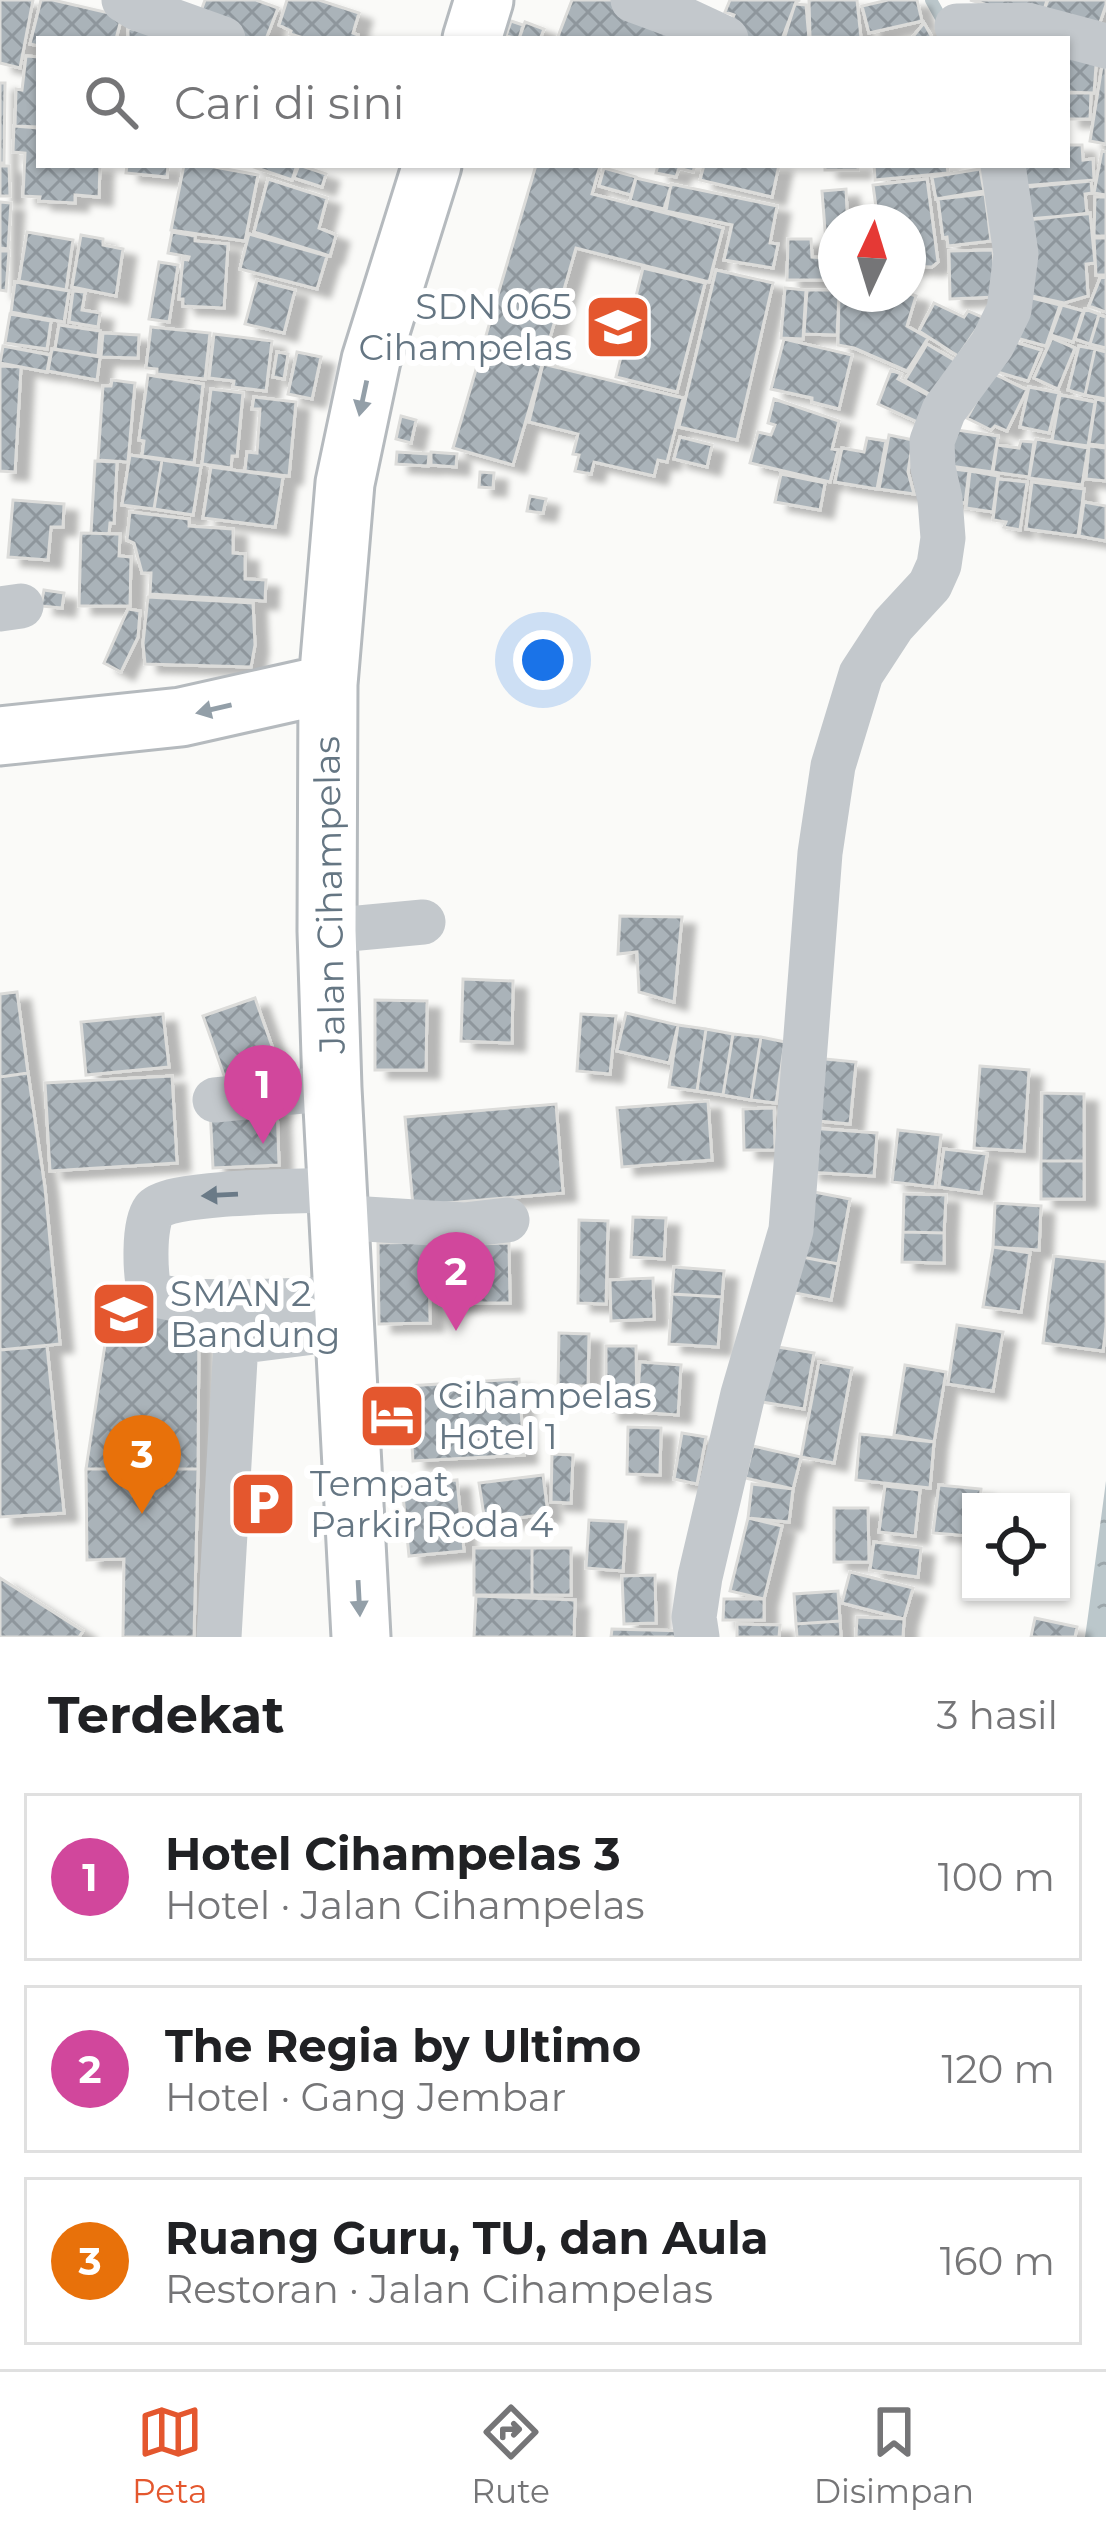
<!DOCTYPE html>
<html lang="id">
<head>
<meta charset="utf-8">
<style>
	:root { --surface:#fff; --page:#f2f2f2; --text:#202124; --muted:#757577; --line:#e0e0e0; --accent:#e4572e }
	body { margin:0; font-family:Montserrat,sans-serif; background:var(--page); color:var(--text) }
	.controls { position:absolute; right:36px; bottom:36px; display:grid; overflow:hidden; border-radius:0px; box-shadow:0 3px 9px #0004 }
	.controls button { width:108px; height:108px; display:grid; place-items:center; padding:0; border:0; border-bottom:3px solid var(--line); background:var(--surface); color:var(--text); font:60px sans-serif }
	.compass { position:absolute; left:818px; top:204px; width:108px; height:108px; border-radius:50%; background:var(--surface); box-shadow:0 3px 9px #0004; rotate:4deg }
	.you { position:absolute; left:543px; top:660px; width:42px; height:42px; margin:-30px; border:9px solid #fff; border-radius:50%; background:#1a73e8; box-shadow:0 0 0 18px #1a73e833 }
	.badge { display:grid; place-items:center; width:78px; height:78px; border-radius:50%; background:var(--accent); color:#fff; font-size:39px; font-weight:700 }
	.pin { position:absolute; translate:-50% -99px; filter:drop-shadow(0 3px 6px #0008) }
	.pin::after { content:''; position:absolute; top:63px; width:42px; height:36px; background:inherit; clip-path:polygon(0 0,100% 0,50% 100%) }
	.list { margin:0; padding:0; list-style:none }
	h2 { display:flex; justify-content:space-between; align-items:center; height:156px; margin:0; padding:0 48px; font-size:51px }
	h2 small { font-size:39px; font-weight:400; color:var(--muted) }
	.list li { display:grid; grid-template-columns:78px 1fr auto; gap:36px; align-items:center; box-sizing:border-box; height:168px; margin:0 24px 24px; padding:0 24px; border:3px solid var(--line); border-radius:0px }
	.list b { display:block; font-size:45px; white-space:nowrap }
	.list p { margin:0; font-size:39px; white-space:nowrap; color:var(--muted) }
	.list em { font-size:39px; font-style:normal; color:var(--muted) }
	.icon { flex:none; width:66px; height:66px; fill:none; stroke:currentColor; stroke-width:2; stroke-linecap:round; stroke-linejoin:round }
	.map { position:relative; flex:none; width:1106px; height:1637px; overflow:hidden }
	.search { position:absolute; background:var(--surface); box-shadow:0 3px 9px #0004; left:36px; right:36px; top:36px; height:132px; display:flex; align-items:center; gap:30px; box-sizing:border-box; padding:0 42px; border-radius:0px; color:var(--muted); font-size:45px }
	.sheet { height:732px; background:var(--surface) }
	nav { display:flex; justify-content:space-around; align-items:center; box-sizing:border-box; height:168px; border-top:3px solid var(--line); background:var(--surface); font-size:33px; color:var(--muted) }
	nav a { display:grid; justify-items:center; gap:6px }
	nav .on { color:var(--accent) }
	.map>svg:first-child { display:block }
	.water { fill:url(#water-ripples) }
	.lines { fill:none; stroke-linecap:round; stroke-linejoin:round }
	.stream { stroke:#bbc7cb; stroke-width:12 }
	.building { fill:url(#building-cross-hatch); stroke:#dcdcda; stroke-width:3; filter:url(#shadow) }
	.major-casing { stroke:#b5babe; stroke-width:63 }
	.minor { stroke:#c3c8cc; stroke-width:45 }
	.major { stroke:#fff; stroke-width:57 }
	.oneway { fill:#939fa8 }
	.oneway2 { fill:#6a7a87 }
	.labels { text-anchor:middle; stroke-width:12; stroke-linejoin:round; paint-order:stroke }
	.poi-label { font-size:36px; fill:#657683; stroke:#fff; text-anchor:start }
	.street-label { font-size:36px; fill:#657683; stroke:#fff }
</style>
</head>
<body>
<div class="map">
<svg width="1106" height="1637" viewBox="0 0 1106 1637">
	<defs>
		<pattern id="water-ripples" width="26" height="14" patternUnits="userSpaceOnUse" patternTransform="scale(3)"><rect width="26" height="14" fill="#bbc7cb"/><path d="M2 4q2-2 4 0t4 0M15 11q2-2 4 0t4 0" fill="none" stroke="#9ca6aa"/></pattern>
		<pattern id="building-cross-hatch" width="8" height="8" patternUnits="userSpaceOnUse" patternTransform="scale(3)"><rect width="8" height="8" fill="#aab3b9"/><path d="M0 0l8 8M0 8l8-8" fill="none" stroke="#8e969c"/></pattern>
		<filter id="shadow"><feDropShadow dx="13" dy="8" stdDeviation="3" flood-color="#0004"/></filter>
	</defs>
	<rect width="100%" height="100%" fill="#fafaf8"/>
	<path class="water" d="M1106,1481v156h-21l3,-21z"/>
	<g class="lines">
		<path class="stream" d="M931,0l15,27"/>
	</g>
	<path class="building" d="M0,0h33l-13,68 -20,-5z
		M41,0h12l69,16 -6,23h-77v7l-9,-2z
		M205,0h51l22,8 -12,31h-19l-50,-17z
		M287,0h32l40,13 -6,20 5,2 -1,4h-50l-17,-5 1,-3 -12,-6z
		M572,0h40l85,39h-140z
		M730,0h70l-4,2 -14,37h-50l-7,-3 9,-21 -9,-3z
		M809,0h48l4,38 -51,-1z
		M888,0h29l5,21 -53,12 -7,-27z
		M970,0h77l-6,20z
		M1048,0h58v5l-8,23 -55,-15z
		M795,4l11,1 3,34h-25z
		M511,21l12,4 -4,14 -13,-3z
		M525,22l19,7 -4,10h-21z
		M924,23l9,16h-22z
		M128,28l54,11h-54z
		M1067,48l30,4 -3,41 -27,-1z
		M26,56l13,1v70l-24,-1 1,-37 6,1z
		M1103,60h3v84l-16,-3z
		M0,83h5l-1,80h-4z
		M1067,93h24l-1,26h-23z
		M14,126l25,2v37h61l-1,32 -24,-2v8l-36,-2 1,-4 -17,-1 2,-43 -12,-1z
		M1067,145h15l1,15 10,-1 1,21 -72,6 2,-21h43z
		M1102,151l4,1v43l-12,-2z
		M127,165h41l-1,12 -41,-4z
		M184,165h20l54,10 -13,66 -74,-11z
		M248,165h49l-5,15z
		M299,165l27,9 -4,13 -28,-9z
		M536,165l64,1 -8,28 131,34 -14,54 -133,-34 -63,217 -60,-17z
		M658,165h37l-2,7 -14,-4 -3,9 -20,-4z
		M704,165h75l-7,32 -72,-17z
		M825,165h33v5h-33z
		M874,165h73l1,8 -73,7z
		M0,166h9l1,30h-10z
		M604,168l32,9 -5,18 -32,-9z
		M980,169l4,22 -48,8 -4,-22z
		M636,178l35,8 -7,23 -34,-8z
		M268,179l59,19 -8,30 17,7 -6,21 -76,-24z
		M927,179l11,83 -6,5 -24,-1v-44h-30l-5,-37z
		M1091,181l1,12 -7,1 2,20 -59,5 -11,-31z
		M671,184l106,22 -7,37 8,1 -5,24 -49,-8 8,-35 -66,-14z
		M846,189l1,22 19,-1 1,12h-31v58l-7,1 -7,-90z
		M985,194l6,47 -43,5 -1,-9 -4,1 -5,-39z
		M1095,197h11v39h-12z
		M0,202l11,1 -3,46 -8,-1z
		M1090,213l5,50 -9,1 2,32 -24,7 -41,-9 5,-74z
		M27,232l46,8 -7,50 -47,-9z
		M172,232l23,4v5l33,3 -4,64 -41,-2v-7h-4l4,-40 5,1 1,-3 -21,-4z
		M249,234l78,22 -10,33 -77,-20z
		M81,235l22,4v6l20,4 -7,47 -44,-9z
		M1094,238h12v37h-10z
		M788,239h23l1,18 14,1 2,22h-41z
		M993,250l3,47 -46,2 -1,-48z
		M0,251h9l-3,40 -6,-1z
		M159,262l19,3 -9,57 -20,-3z
		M643,268l62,15 -28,109 -61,-15z
		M716,270l57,13 -36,157 -58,-13z
		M1101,276l5,2v34l-17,-6z
		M257,280l38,10 -11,43 -39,-9z
		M15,282l54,9 -5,31 -53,-10z
		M785,288l21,2 -3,49 -22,-1z
		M807,290h28v4h4l-2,41 -33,-1z
		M73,291l12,1 -3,18 18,3 -2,14 -29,-5z
		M908,293l8,3 -9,30 21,12 -21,33 -53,-23 -16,-3 1,-51z
		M1024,296l36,9 -14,41 -37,-10z
		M934,303l30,14 4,-6 16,7 -26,38 -39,-25z
		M1062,305l21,6 -10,31 -22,-7z
		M1085,309l14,5 -9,30 -15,-5z
		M10,314l41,7 -4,28 -42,-6z
		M1099,315l7,2v31l-16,-4z
		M59,325l41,6 -2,25 -43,-7z
		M151,327l59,6 -5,46 -48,-5v-5l-11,-1z
		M103,333l36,2 -1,23 -37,-1z
		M214,334l58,7 -6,50 -33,-4 1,-6 -25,-3z
		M1052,338l23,10 -17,41 -24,-11z
		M784,339l68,16 -13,54 -27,-7v-4l-41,-9z
		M1005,339l36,11 -13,31 -37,-11z
		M927,344l32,19 -26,33 -28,-16z
		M3,346l47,9 -3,17 -47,-9z
		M1079,346l16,3 -10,46 -17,-5z
		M52,349l48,8 -3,23 -49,-9z
		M1095,349l11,3v47l-21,-4z
		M277,352l11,2 -4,25 -11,-2z
		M297,352l24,5 -9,42 -24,-5z
		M543,364l140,34 -16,64 -9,-2 -4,16 -60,-14 -3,12 -16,-3 4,-16 -6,-1 5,-20 -49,-12z
		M0,366l21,1 -6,105 -15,-1z
		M891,370l10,4 -3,5 35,19 -13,25 -42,-19z
		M992,373l35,17 -20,41 -12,-5 -4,4 -24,-12z
		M148,375l55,9 -9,79 -52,-7 2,-15 -5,-1z
		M112,380l23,3 -7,79 -30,-2 5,-74h8z
		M1029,387l30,6 -10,40 -29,-6z
		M211,389l32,4 -6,63h-5l-1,12 -29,-4z
		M1060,395l35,7 -7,44 -36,-5z
		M254,397l42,5 -7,74 -44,-5 2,-19 10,1 3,-44h-8z
		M774,399l65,22 -7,28 6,1 -8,32 -80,-19 8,-31 13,3 4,-10 -7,-2z
		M1096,399l10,2v45l-17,-2z
		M401,416l15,4 -5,23 -15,-4z
		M950,429l48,7 -6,36 -49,-7z
		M889,435l24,5 -5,32 6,22 -35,-5z
		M680,437l32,8 -5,22 -33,-8z
		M867,438l19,3 -9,48 -42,-7 7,-34 22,4z
		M1036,439l52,9 -6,37 -53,-7z
		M1021,441l13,1 -5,35 -36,-5 4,-27 22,3z
		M1089,446l17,2v33l-20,-2z
		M397,452l32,2 -1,12 -32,-2z
		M431,452l26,2 -1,13 -25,-2z
		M130,455l32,5 -8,49 -32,-4z
		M162,460l39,6 -8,49 -39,-6z
		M95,461l22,1 -3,61h-4l-1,11 -18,-1z
		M211,467l72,10 -8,50 -72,-9z
		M939,467l30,4 -4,32 -19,-3z
		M970,471l28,5 -5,36 -27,-4z
		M480,472l14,1 -1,15 -14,-1z
		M781,474l44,9 -5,27 -45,-8z
		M998,479l29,3 -7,48 -16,-3 2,-5 -13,-2z
		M1032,482l52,7 -6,47 -52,-7z
		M530,496l16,3 -3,14 -16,-2z
		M13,500l51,4 -1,23h-12l-3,33 -40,-3z
		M1084,502l22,4v35l-27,-5z
		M130,512l59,7v7l44,3v24l12,1v25l21,1 -1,21 -115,-7 1,-21h-9l-8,-30 -7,-3z
		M81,533l39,1 -1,22 12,1 -1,49h-51z
		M44,590l20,3 -2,15 -21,-2z
		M148,597l105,6 2,42 -4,22 -106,-3 -2,-21z
		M128,609l12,2 -2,26 -17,35 -17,-9z
		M620,916l62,1 -8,85 -35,-10 -2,-40 -19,2z
		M463,979l50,2 -1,62 -51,-2z
		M17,992l11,81 -28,4v-83z
		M255,998l23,65 -52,18 -23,-65z
		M375,1000l52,1 -1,69h-51z
		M626,1013l52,12 -9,38 -52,-12z
		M163,1014l6,53 -83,8 -5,-53z
		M581,1014l35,2 -6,58 -33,-3z
		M678,1025l28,4 -9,62 -28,-4z
		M706,1029l27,5 -10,61 -26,-4z
		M733,1034l28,3 -10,63 -28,-5z
		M761,1037l24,5 -9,61 -25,-3z
		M815,1058l41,4 -6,62 -42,-4z
		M980,1066l49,4 -5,81 -50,-3z
		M28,1073l17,115 15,156 -60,6v-273z
		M172,1076l5,87 -127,8 -5,-88z
		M1042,1093l42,1v67h-43z
		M708,1101l4,59 -90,7 -5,-59z
		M556,1104l7,89 -150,13 -8,-89z
		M277,1105l2,60 -66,3 -3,-60z
		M774,1108l1,42h-31l-1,-41z
		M810,1128l67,5 -3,43 -67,-4z
		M898,1130l43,5 -6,52 -43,-5z
		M944,1149l43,5 -6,39 -42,-6z
		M1041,1161h43v38h-43z
		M809,1191l41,8 -12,65 -41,-8z
		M904,1194l42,1 -2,38 -41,-1z
		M995,1203l46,3 -2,44 -46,-3z
		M633,1217l33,1 -2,41 -33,-2z
		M579,1220l29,1 -2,83 -28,-1z
		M903,1232l41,1v30l-42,-1z
		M429,1242l1,81 -51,1 -1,-81z
		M509,1243l1,60h-35l-1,-59z
		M439,1244h35l1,59 -35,1z
		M993,1247l37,6 -9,59 -38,-5z
		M797,1256l41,8 -7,36 -41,-8z
		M1054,1256l52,6v65l-3,24 -60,-8z
		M674,1267l50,4 -2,26 -50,-3z
		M653,1278l1,41 -43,2 -1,-41z
		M672,1294l50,3 -4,50 -49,-3z
		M110,1312l89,1 -1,156h-112z
		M957,1325l46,7 -10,59 -45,-7z
		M559,1333l30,1 -1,52h-30z
		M47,1346l17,167 -64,4v-167z
		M606,1346h30l1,66h-31z
		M772,1346l42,7 -10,56 -42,-7z
		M640,1362l41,3 -3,50 -41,-3z
		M819,1362l33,6 -18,95 -33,-6z
		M905,1365l41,7 -12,70 -40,-7z
		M519,1379l5,76 -111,6 -5,-75z
		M628,1427l33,1 -1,47 -33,-1z
		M682,1433l24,4 -9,47 -23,-5z
		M860,1434l74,8 -4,46 -74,-8z
		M753,1446l48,11 -8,32 -48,-11z
		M552,1454l21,1 -2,48 -20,-1z
		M86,1469h112l-4,168h-71l1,-78 -37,1z
		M543,1475l5,39 -63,8 -6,-39z
		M457,1480l7,71 -55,5 -7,-71z
		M752,1484l41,5 -4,33 -41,-4z
		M939,1485l42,4 -1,13h-9v34l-38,-3z
		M885,1486l35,4 -5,46 -36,-4z
		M834,1508h34l1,54h-35z
		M748,1518l34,8 -18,73 -34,-8z
		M589,1520l37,2 -3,49 -37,-3z
		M874,1542l47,6 -3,29 -48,-7z
		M474,1548h58v47h-58z
		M532,1548h39v47h-39z
		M850,1572l63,16 -9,31 -62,-16z
		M655,1575l1,48 -32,1 -2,-48z
		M0,1578l83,53 -4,6h-79z
		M838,1591l2,30 -44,3 -2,-30z
		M476,1596l99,4 -1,37h-100z
		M724,1599h40v21h-41z
		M857,1617l47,2 -1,18h-47z
		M1035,1618l42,9 -2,10h-44z
		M840,1621l1,16h-44l-1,-13z
		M737,1624l43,1 -1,12h-42z
		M612,1629l74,2v6h-75z"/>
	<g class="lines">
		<g class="major-casing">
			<path id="major" d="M472,39l12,-39
				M0,736l181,-19 147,-33
				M361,1637l-29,-549 -5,-157 1,-247 17,-201 26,-123 61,-195"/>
		</g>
		<path class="minor" d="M124,0l13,8 86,31
			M633,0l46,17 47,22
			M957,26l70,-1 79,21
			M0,609l21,-3
			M327,931l96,-9
			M215,1100l117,-12
			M337,1190c-30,1 -170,1 -183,20 -11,15 -9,65 -4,82 27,17 154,7 192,7
			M338,1221l28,-2 98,6 43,-5
			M219,1637l17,-295 109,-14
			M697,1637l-3,-20 6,-40 43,-183 48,-164 29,-377 13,-87 28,-92 32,-49 37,-40 9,-20 4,-27 -3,-39 -7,-31 -1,-27 12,-31 48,-65 17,-35 7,-56 -13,-89"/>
		<use href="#major" class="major"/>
	</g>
	<defs><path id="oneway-solid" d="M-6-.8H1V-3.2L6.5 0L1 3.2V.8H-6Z" transform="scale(3)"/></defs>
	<g class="oneway">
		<use href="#oneway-solid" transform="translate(363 398) rotate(102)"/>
		<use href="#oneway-solid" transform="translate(214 709) rotate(167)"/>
		<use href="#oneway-solid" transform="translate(359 1598) rotate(87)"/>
	</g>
	<use class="oneway2" href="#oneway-solid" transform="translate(220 1195) rotate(177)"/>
	<defs>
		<g id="school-square" transform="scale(3.45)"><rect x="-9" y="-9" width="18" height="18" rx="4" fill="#e4572e" stroke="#fff"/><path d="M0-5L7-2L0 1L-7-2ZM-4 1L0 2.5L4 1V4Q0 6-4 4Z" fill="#fff"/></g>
		<g id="hotel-square" transform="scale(3.45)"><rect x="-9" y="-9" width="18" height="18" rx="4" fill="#e4572e" stroke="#fff"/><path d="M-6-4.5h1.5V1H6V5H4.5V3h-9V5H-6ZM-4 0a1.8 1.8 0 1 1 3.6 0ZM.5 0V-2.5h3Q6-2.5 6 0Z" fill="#fff"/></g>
		<g id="parking-square" transform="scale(3.45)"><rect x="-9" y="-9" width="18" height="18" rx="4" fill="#e4572e" stroke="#fff"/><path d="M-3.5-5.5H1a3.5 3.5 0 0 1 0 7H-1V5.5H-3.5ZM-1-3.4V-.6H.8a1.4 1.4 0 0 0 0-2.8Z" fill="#fff"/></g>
	</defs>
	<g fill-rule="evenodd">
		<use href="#school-square" x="618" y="327"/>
		<use href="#school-square" x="124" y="1314"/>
		<use href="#hotel-square" x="392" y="1416"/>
		<use href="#parking-square" x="263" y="1504"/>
	</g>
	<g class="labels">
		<g class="poi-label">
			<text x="572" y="319" text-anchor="end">SDN 065<tspan x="572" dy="41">Cihampelas</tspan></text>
			<text x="170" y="1306">SMAN 2<tspan x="170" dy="41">Bandung</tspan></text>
			<text x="438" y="1408">Cihampelas<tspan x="438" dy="41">Hotel 1</tspan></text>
			<text x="310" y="1496">Tempat<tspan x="310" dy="41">Parkir Roda 4</tspan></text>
		</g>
		<g class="street-label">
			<text transform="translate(329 895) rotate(-91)" y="13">Jalan Cihampelas</text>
		</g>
	</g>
</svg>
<div class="controls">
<button><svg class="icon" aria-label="locate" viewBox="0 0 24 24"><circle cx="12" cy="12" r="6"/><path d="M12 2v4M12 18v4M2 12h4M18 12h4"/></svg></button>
</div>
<svg class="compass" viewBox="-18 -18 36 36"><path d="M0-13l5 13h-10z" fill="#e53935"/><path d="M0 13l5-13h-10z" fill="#757577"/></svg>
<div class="you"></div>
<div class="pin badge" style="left:263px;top:1144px;background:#d1479c">1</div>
<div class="pin badge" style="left:456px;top:1331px;background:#d1479c">2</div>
<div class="pin badge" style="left:142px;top:1514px;background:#e8710a">3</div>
<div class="search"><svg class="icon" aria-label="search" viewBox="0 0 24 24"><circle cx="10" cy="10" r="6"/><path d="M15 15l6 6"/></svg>Cari di sini</div>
</div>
<section class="sheet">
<h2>Terdekat<small>3 hasil</small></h2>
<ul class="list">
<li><span class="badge" style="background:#d1479c">1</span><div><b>Hotel Cihampelas 3</b><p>Hotel · Jalan Cihampelas</p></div><em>100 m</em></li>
<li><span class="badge" style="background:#d1479c">2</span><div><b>The Regia by Ultimo</b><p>Hotel · Gang Jembar</p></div><em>120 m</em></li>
<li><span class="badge" style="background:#e8710a">3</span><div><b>Ruang Guru, TU, dan Aula</b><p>Restoran · Jalan Cihampelas</p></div><em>160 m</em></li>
</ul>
</section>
<nav>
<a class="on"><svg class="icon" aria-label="map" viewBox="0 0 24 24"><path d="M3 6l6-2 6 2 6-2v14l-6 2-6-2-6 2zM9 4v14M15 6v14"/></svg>Peta</a>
<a><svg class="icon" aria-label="directions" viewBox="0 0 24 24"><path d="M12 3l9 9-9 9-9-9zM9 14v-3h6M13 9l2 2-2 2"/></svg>Rute</a>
<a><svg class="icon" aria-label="saved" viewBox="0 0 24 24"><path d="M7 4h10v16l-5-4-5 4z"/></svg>Disimpan</a>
</nav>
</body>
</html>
